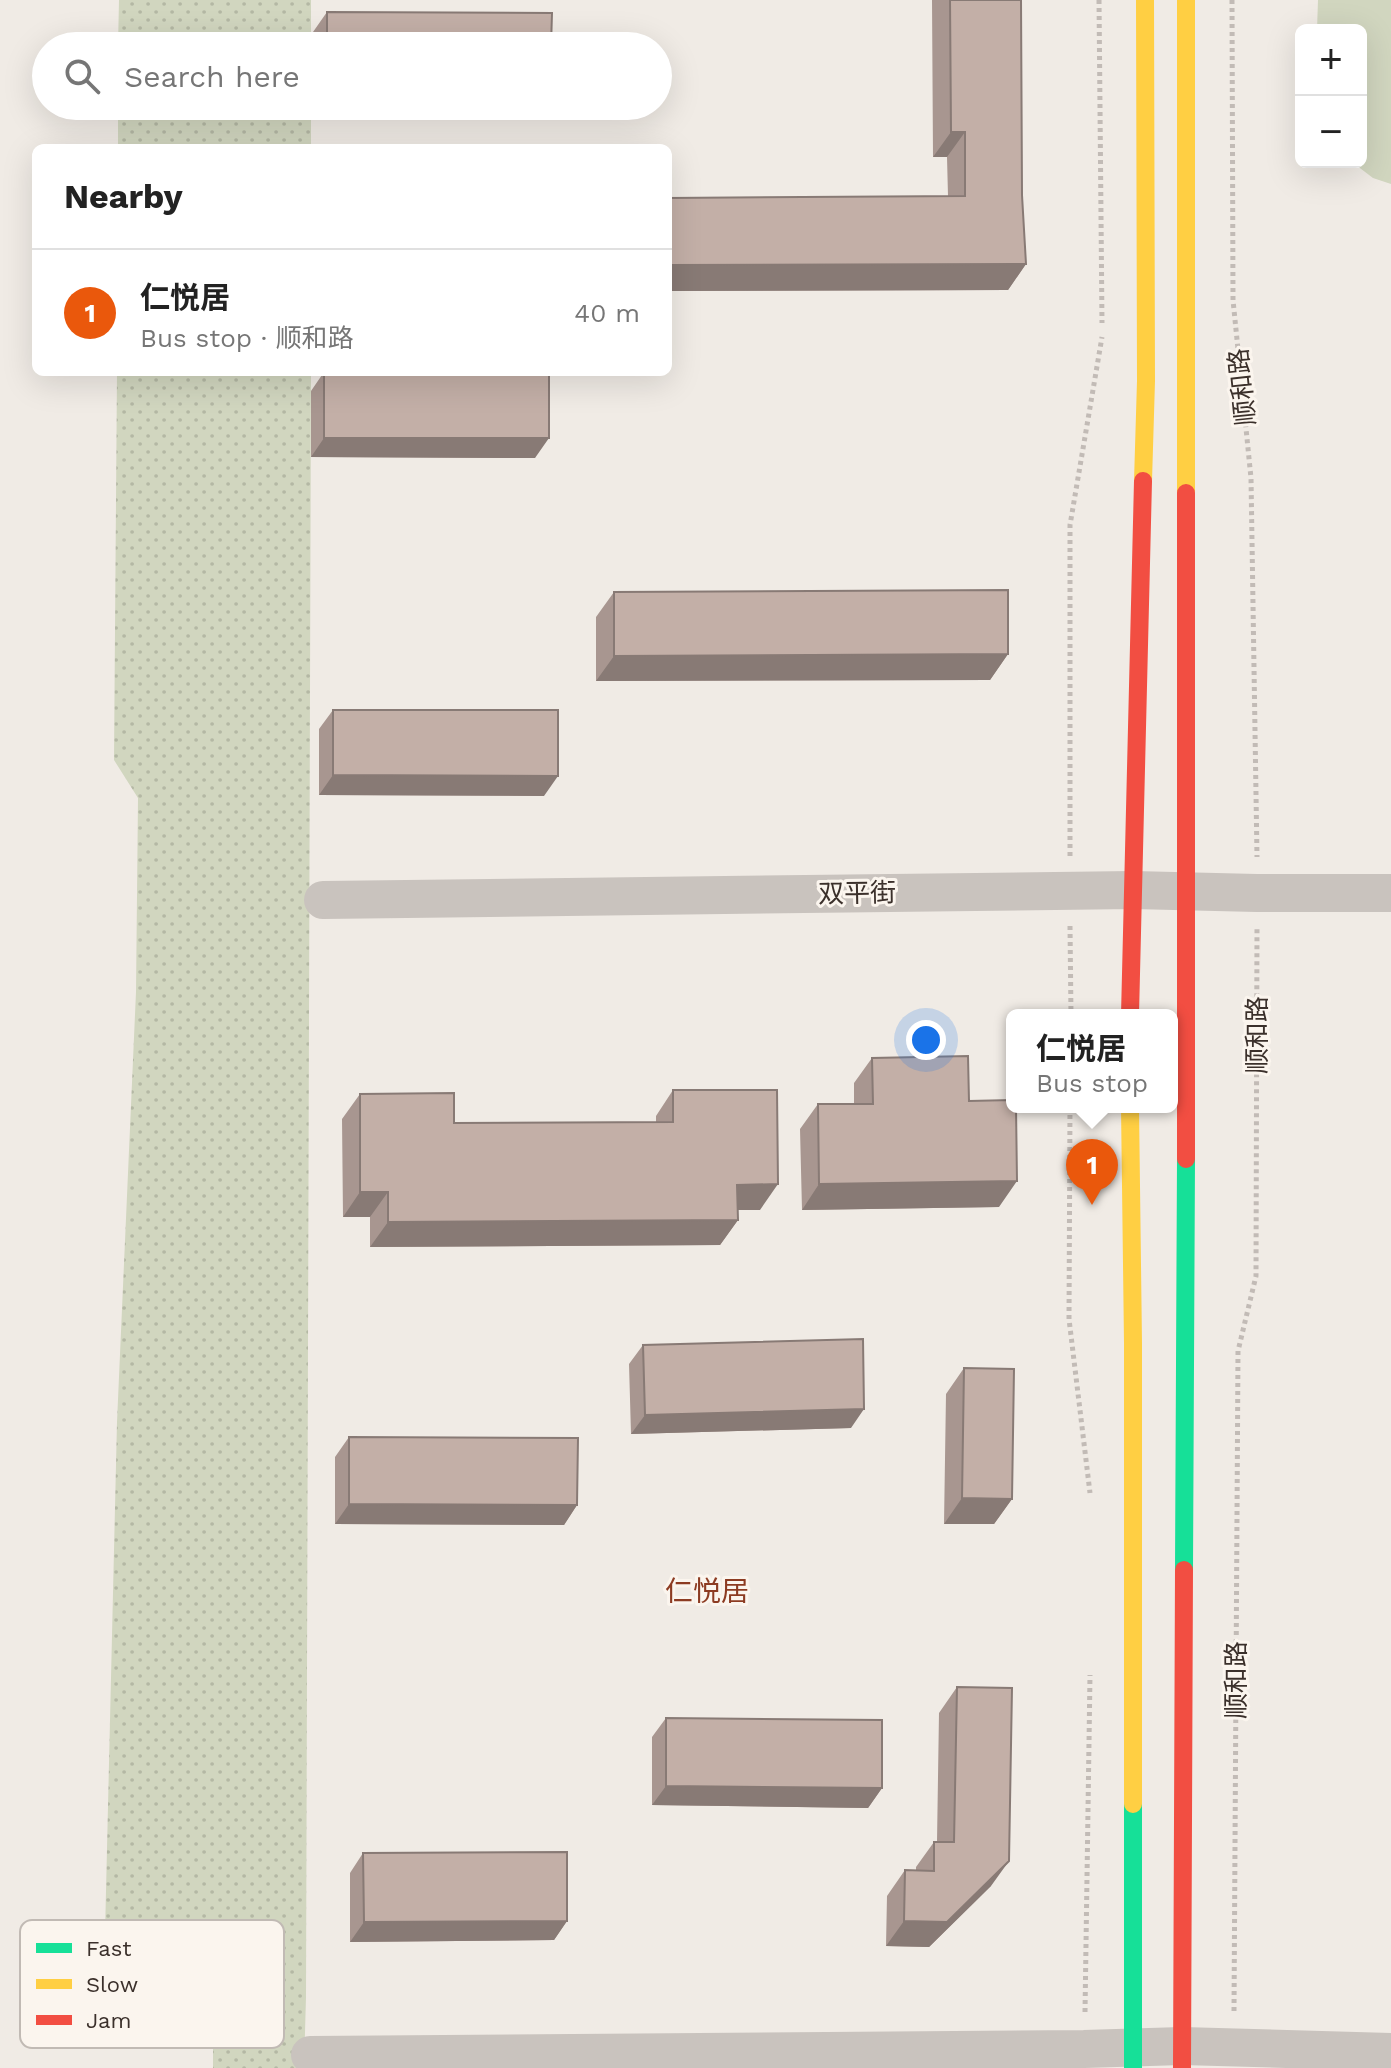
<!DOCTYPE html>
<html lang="en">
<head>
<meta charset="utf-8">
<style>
	:root { --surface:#fff; --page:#f6f6f6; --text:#222; --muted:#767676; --line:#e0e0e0; --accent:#ea580c }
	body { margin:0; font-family:"Work Sans","Noto Sans SC",sans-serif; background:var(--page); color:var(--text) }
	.controls { position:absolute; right:24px; top:24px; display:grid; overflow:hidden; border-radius:12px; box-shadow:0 8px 32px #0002 }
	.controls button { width:72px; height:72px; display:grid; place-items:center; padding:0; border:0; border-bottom:2px solid var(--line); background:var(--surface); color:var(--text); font:40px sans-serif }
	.you { position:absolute; left:926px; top:1040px; width:28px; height:28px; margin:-20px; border:6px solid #fff; border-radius:50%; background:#1a73e8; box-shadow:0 0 0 12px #1a73e833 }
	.badge { display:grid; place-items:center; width:52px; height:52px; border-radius:50%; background:var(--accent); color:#fff; font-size:26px; font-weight:700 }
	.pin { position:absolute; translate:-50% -66px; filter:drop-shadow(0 2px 4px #0008) }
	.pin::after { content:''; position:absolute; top:42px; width:28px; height:24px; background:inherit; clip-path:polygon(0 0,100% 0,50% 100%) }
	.popup { position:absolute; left:1006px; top:1009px; width:172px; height:104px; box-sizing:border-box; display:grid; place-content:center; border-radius:12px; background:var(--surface); filter:drop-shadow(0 2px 6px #0005); font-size:26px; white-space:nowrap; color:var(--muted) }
	.popup b { font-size:30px; color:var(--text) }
	.popup::after { content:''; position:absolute; left:50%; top:100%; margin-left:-16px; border:16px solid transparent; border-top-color:var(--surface) }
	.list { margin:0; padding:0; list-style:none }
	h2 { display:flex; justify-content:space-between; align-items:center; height:104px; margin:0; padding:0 32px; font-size:34px }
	h2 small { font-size:26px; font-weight:400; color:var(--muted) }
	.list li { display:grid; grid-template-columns:52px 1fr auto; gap:24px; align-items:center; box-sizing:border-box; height:128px; padding:0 32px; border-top:2px solid var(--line) }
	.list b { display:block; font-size:30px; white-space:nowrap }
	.list p { margin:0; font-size:26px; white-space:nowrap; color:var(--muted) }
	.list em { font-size:26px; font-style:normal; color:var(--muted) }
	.icon { flex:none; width:44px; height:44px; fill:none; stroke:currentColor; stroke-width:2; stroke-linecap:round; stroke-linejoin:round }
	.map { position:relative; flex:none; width:1391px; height:2068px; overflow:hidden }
	.search { position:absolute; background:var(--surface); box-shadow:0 8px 32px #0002; left:32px; top:32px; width:640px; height:88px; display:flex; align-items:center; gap:20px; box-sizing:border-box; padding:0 28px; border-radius:44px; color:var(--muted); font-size:30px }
	.panel { position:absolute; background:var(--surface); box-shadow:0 8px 32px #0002; left:32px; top:144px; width:640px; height:232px; border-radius:12px }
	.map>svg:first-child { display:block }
	.grass { fill:url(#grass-dots) }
	.pitch { fill:#d1d6bf }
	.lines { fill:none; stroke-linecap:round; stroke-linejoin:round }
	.path { stroke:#c2bbb6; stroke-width:5; stroke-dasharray:4 4; stroke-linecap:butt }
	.street { stroke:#c9c3be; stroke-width:38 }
	.fast { stroke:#16e098; stroke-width:18 }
	.slow { stroke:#ffcf43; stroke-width:18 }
	.jam { stroke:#f24e42; stroke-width:18 }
	.wall { fill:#a89690 }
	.shaded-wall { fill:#887a75 }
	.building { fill:#c3afa7; stroke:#887a75; stroke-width:2 }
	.labels { text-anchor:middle; stroke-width:6; stroke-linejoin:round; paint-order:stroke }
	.street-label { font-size:26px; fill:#3b302b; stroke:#fbf5ee }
	.neighbourhood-label { font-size:28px; fill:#8c3b22; stroke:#fbf5ee }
	.key { fill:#fbf5ee; stroke:#c1bab4; stroke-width:2 }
	.key-label { font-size:22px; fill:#3b302b }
</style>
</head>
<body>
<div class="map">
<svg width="1391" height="2068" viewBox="0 0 1391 2068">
	<defs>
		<pattern id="grass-dots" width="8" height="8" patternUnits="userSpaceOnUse" patternTransform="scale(2)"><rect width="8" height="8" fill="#d1d6bf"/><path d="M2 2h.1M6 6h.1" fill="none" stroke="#b4b8a4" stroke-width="1.8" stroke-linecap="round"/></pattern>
	</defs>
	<rect width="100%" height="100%" fill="#f0ebe5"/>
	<path class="grass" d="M119,0h192v46h-193z
		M118,106h193v42h-193z
		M117,372h194l-5,1625 -2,71h-91v-61l-108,-73 12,-512 19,-430 2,-194 -24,-38z"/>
	<path class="pitch" d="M1318,0h73v184l-18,-6 -21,-16h9v-132h-44z"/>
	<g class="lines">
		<path class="path" d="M1099,0l3,323
			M1232,0l1,300 18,178 6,379
			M1070,856v-331l32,-188
			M1070,926l1,89
			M1070,1107l-1,212 21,174
			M1234,2011l4,-660 18,-75 1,-349
			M1085,2012l5,-337"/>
		<path class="street" d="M323,900l810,-10 124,3h134
			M310,2055l774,-6 98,-3 209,6"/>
		<path class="fast" d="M1184,1570l2,-411
			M1133,1804v264"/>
		<path class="slow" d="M1186,0v493
			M1143,481l3,-100 -1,-381
			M1130,1107l3,236v461"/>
		<path class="jam" d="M1130,1015l13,-534
			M1186,1159v-666
			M1182,2068l2,-498"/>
	</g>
	<path class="wall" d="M932,0h89l1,195 4,69 -18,26 -340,1v-93l280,-2 -1,-39h-14z
		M327,12l224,34h-238v-14z
		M324,372h225l-14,86 -224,-1v-66z
		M614,592l394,62 -18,26 -394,1v-64z
		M333,710l211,86 -225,-1v-66z
		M872,1058l127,149 -197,3 -2,-81 18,-25h36v-21z
		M673,1090l87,120h-23l1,10 -18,25 -350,2v-30h-27l-1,-98 18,-25 94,29 202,-1v-6z
		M643,1345l208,83 -220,6 -2,-70z
		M964,1368l48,131 -18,25h-50l2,-130z
		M349,1437l228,68 -13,20 -229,-1v-67z
		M957,1687l34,199 -62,61 -43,-1 1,-50 18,-26 11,1v-4l18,-25h3l2,-129z
		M666,1718l216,70 -14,20 -216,-3v-68z
		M363,1853l204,68 -13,19 -204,2v-69z"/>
	<path class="shaded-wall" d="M951,132h14l-18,25h-14z
		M1026,264l-18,26 -340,1v-26z
		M324,438h225l-14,20 -224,-1z
		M1008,654l-18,26 -394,1 18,-25z
		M333,775l225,1 -14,20 -225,-1z
		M1017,1181l-18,26 -197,3 17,-26z
		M778,1184l-18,26h-41l18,-25z
		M360,1192h28l-18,25h-27z
		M738,1220l-18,25 -350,2 18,-25z
		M864,1409l-13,19 -220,6 14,-19z
		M962,1498l50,1 -18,25h-50z
		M349,1504l228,1 -13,20 -229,-1z
		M666,1786l216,2 -14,20 -216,-3z
		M1009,1861l-18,25 -62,61 -43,-1 18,-25z
		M567,1921l-13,19 -204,2 14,-20z"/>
	<path class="building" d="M950,0h71l1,195 4,69 -358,1v-67l297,-2v-64h-14z
		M327,12l225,1 -1,33h-224z
		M324,372h225v66h-225z
		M1008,590v64l-394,2v-64z
		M333,710h225v66l-225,-1z
		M968,1056l1,45 43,-1v7h4l1,74 -198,3 -1,-80h55l-1,-46z
		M673,1090h104l1,94 -41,1 1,35 -350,2v-30h-28v-98l94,-1v30l219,-1z
		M863,1339l1,70 -219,6 -2,-70z
		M964,1368l50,1 -2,130 -50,-1z
		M349,1437l229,1 -1,67 -228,-1z
		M957,1687l55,1 -3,173 -62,61 -43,-1 1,-51 29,1v-29h20z
		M666,1718l216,2v68l-216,-2z
		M567,1852v69l-203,1 -1,-69z"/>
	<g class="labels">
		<g class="street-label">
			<text transform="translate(1242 387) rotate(-96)" y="9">顺和路</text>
			<text transform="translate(857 893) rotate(-1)" y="9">双平街</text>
			<text transform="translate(1257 1035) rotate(-90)" y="9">顺和路</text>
			<text transform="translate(1236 1680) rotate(-90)" y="9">顺和路</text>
		</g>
		<g class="neighbourhood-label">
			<text x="707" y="1601">仁悦居</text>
		</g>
	</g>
	<rect x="20" y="1920" width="264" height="128" rx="12" class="key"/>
	<rect x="36" y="1943" width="36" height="10" fill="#16e098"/>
	<rect x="36" y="1979" width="36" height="10" fill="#ffcf43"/>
	<rect x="36" y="2015" width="36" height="10" fill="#f24e42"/>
	<g class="key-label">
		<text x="86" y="1956">Fast</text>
		<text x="86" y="1992">Slow</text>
		<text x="86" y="2028">Jam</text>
	</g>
</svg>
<div class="controls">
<button>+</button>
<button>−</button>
</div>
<div class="you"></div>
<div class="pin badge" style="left:1092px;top:1205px">1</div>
<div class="popup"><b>仁悦居</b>Bus stop</div>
<div class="search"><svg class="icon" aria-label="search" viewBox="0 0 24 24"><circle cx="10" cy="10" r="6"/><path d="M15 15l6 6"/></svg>Search here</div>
<section class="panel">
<h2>Nearby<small></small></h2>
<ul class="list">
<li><span class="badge">1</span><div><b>仁悦居</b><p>Bus stop · 顺和路</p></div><em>40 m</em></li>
</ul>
</section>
</div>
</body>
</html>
